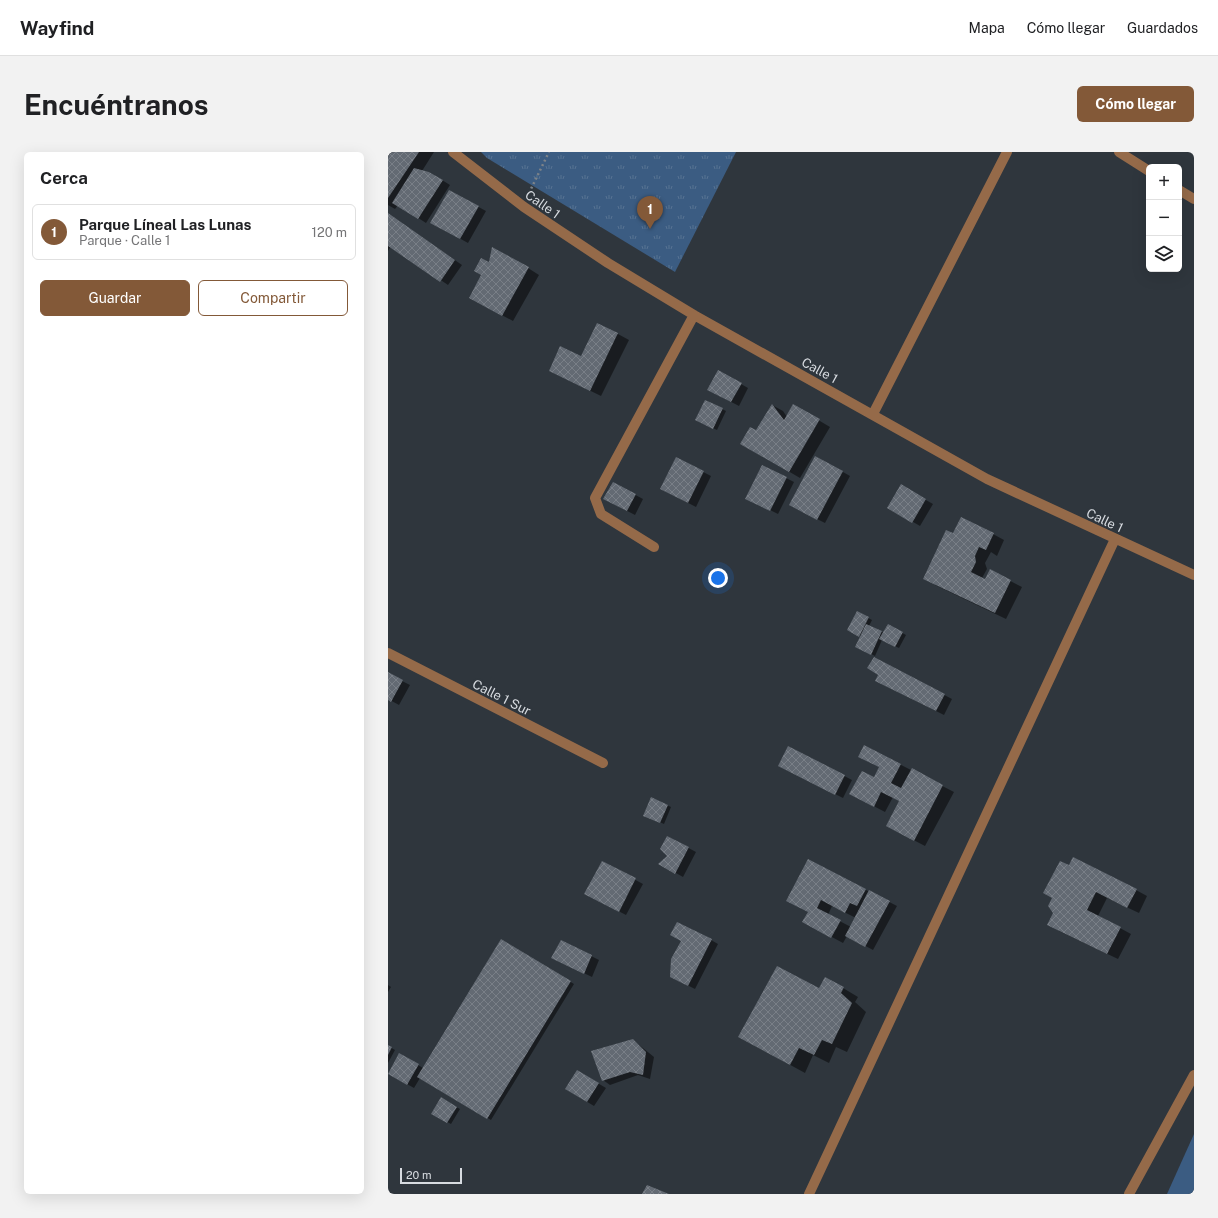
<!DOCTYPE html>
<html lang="es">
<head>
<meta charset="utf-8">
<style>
	:root { --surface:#fff; --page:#f2f2f2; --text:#202124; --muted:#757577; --line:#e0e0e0; --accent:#835938 }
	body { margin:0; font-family:"Public Sans",sans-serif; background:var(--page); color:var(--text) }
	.controls { position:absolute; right:12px; top:12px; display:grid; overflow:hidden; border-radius:6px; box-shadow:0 4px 16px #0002 }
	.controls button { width:36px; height:36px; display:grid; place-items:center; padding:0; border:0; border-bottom:1px solid var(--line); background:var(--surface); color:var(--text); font:20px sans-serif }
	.scale { position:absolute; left:12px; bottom:10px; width:62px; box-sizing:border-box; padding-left:4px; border:2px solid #d7dbe0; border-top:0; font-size:11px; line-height:14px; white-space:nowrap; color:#d7dbe0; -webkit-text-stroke:3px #2f363d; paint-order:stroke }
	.you { position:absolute; left:330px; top:426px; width:14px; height:14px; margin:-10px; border:3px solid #fff; border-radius:50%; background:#1a73e8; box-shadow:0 0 0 6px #1a73e833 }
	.badge { display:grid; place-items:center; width:26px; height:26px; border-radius:50%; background:var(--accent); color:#fff; font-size:13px; font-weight:700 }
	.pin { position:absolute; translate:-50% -33px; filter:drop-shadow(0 1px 2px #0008) }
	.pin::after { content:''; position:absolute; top:21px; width:14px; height:12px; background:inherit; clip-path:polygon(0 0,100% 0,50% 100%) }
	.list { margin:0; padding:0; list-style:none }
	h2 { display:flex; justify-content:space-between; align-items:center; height:52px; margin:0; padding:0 16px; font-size:17px }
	h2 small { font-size:13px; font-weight:400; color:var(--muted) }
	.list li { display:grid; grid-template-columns:26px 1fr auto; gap:12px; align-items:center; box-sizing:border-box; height:56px; margin:0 8px 8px; padding:0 8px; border:1px solid var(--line); border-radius:6px }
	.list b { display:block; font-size:15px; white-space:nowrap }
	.list p { margin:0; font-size:13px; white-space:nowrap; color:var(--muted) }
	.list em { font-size:13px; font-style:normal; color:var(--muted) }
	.actions { display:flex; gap:8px; padding:12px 16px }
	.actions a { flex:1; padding:9px 0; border:1px solid var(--accent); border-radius:6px; text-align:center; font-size:14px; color:var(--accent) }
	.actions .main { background:var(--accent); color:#fff }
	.icon { flex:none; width:22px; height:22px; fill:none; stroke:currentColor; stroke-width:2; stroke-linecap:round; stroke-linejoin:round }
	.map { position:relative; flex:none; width:806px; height:1042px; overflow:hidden; border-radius:6px }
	header { display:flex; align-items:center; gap:24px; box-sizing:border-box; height:56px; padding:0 20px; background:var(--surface); border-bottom:1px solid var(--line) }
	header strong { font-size:19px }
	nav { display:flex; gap:22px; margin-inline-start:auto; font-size:14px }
	.intro { display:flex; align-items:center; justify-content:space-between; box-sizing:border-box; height:96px; padding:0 24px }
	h1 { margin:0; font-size:28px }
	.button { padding:10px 18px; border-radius:6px; background:var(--accent); color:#fff; font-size:14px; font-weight:700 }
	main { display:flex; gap:24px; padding:0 24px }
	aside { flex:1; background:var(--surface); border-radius:6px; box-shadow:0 4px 16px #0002 }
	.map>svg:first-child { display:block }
	.green { fill:#3b5c82 }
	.park { fill:url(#park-tufts) }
	.shadow { fill:#0007; fill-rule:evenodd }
	.building { fill:url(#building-cross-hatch) }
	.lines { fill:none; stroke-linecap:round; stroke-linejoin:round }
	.path { stroke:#7d8389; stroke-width:2.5; stroke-dasharray:2 3; stroke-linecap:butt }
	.minor { stroke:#956a49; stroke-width:10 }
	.labels { text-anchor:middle; stroke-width:4; stroke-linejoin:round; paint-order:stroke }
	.street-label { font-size:13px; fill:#d7dbe0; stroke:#2f363d }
</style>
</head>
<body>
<header>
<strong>Wayfind</strong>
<nav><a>Mapa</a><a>Cómo llegar</a><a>Guardados</a></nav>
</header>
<div class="intro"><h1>Encuéntranos</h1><a class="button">Cómo llegar</a></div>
<main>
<aside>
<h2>Cerca<small></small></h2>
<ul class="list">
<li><span class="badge">1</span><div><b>Parque Líneal Las Lunas</b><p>Parque · Calle 1</p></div><em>120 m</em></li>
</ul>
<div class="actions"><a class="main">Guardar</a><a>Compartir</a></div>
</aside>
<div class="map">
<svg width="806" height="1042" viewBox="0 0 806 1042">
	<defs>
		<pattern id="park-tufts" width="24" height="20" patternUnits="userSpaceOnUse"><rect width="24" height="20" fill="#3b5c82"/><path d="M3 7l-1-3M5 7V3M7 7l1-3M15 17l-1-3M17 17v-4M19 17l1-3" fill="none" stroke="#577393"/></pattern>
		<pattern id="building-cross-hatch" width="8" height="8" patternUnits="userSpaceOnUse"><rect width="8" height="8" fill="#636a73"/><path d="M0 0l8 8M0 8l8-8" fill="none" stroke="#797f87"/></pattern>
	</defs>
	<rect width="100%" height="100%" fill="#2f363d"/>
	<path class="green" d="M806,982v60h-27z"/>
	<path class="park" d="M93,0h255l-61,120 -188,-114z"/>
	<path class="shadow" d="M0,0h46l-12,19 7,1 21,13 -24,38 -28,-18 -3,4 -7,-4z
		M61,39l37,20 -18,32 -36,-20z
		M0,62l74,51 -14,20 -57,-39 -3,5z
		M101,111l39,5 11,7 -26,46 -32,-17z
		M230,182l11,6 -28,56 -51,-25 32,-14z
		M353,232l7,4 -9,18 -23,-12z
		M384,253l11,6 4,6 6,-12 37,22 -30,51 -58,-34 14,-13z
		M334,257l4,2 -9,19 -17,-8z
		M288,306l35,18 -15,31 -35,-18z
		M455,320l7,4 -25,47 -28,-14z
		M398,326l8,4 -16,32 -24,-12z
		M225,331l30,16 -8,16 -23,-12z
		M513,334l32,18 -13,22 -31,-18z
		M566,382h39l11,6 -7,16 -6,-4 -6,11 2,6 -5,9 4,2 5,-9 31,16 -16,32 -71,-34z
		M469,460l15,8 -3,6 15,7 4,-8 18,10 -7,13 -17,-8 -7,16 -19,-10 5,-9 -13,-7z
		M497,512l67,35 -8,16 -60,-30z
		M0,522l22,11 -11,20 -11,-6z
		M476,594l90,46 -29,54 -27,-14 2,-31 -7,-4 -8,15 -23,-12 18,-33z
		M401,595l63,33 -9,18 -56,-28z
		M264,646l19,9 -7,17 -16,-7z
		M280,685l28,15 -13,25 -23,-13 9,-8z
		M214,710l41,22 -17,31 -33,-17z
		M478,738l31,16 -24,44 -26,-14 -4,7 -28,-15 -6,-16 -22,-12zM444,754l24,12 -5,9 -23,-12z
		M748,738l11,6 -8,17 -32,-15 -9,18 33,18 -13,25 -59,-28 -5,-18v-15l-10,-5z
		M114,788l72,44 -83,136 -71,-42 -6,10 -25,-14 11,-20 23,14z
		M323,788l7,4 -23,45 -16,-8z
		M173,789l38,19 -7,17 -33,-16z
		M0,833l3,2 -3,5z
		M455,836l15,9 -3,5 11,10 -19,40 -11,-5 -7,16 -16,-8 -8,18 -51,-28z
		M245,888l21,17 -4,22 -12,-4 -28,10 -7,-5z
		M0,894l7,4 -7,13z
		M189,919l29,17 -12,18 -28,-17z
		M53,947l19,10 -9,15 -19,-10z"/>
	<path class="building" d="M0,0h31l-31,46z
		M26,16l15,4 14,8 -25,39 -26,-16z
		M61,38l30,16 -19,33 -30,-16z
		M0,61l67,47 -15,22 -52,-36z
		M104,95l37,20 -27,49 -33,-18 12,-23 -7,-4 7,-13 8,4z
		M209,171l21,10 -28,58 -41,-20 11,-25 21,10z
		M330,218l24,13 -11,19 -24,-12z
		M317,248l18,8 -10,21 -18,-9z
		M384,252l12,16 9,-16 27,15 -31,53 -49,-28 10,-17 6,3z
		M427,304l28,15 -26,49 -28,-15z
		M288,305l28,14 -16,32 -28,-14z
		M374,313l25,12 -17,34 -25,-12z
		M225,330l23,12 -9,17 -24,-12z
		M513,332l25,15 -14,24 -25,-15z
		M573,365l33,16 -8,17 -7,-3 -4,9 1,6 -5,10 14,7 5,-10 21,11 -16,33 -72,-34 23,-49 7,3z
		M469,459l12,6 -10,20 -12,-7z
		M478,472l16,7 -11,24 -16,-8z
		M500,472l15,8 -8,15 -16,-8z
		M486,505l71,37 -9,17 -61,-30 3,-6 -11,-7z
		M0,520l15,8 -12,22 -3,-2z
		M476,593l37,19 -10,19 10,5 11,-20 31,17 -29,56 -28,-15 13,-25 -18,-9 -7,15 -25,-13 13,-23 12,6 5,-10 -21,-10z
		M400,594l57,29 -10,20 -57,-29z
		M263,645l17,8 -8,18 -17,-7z
		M279,684l22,11 -14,27 -17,-10 9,-8 -7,-7z
		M685,705l64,32 -10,19 -31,-16 -9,18 34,17 -14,27 -60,-29 6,-12 -5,-7 4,-8 -9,-5 17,-32 9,4z
		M420,707l58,30 -9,17 -7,-3 -5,10 -24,-13 -4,8 24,12 -10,18 -29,-16 6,-10 -22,-11z
		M214,709l34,17 -17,34 -35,-18z
		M481,738l21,11 -25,46 -20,-11z
		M289,770l35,17 -24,47 -18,-9 1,-18 10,-18 -11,-6z
		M113,787l70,42 -84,138 -70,-42z
		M173,788l31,15 -8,19 -33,-16z
		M389,814l42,22 6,-11 19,10 -3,6 11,10 -20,41 -10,-4 -8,15 -15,-7 -9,17 -52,-28z
		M245,887l13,13 -3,23 -13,-3 -28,9 -11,-30z
		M0,893l4,2 -4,8z
		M11,901l20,11 -12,21 -19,-11z
		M189,918l22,13 -12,19 -22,-13z
		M53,945l16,10 -10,16 -16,-9z
		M259,1033l22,9h-27z"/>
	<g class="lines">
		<path class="path" d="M141,41l20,-41"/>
		<path class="minor" d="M65,0l71,55 84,56 86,52 293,164 207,96
			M731,0l30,19
			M791,38l15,9
			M485,262l134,-262
			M266,395l-53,-33 -6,-16 99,-183
			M0,501l215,110
			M421,1042l306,-655
			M741,1042l65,-119"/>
	</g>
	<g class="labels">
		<g class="street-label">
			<text transform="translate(155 52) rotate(35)" y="5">Calle 1</text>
			<text transform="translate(432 218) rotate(29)" y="5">Calle 1</text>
			<text transform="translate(717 368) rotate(25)" y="5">Calle 1</text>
			<text transform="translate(114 545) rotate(27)" y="5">Calle 1 Sur</text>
		</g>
	</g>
</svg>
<div class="controls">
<button>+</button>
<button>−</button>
<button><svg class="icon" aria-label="layers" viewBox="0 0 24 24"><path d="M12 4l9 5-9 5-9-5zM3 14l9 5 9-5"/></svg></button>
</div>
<div class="scale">20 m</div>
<div class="you"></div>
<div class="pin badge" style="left:262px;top:77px">1</div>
</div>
</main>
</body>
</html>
